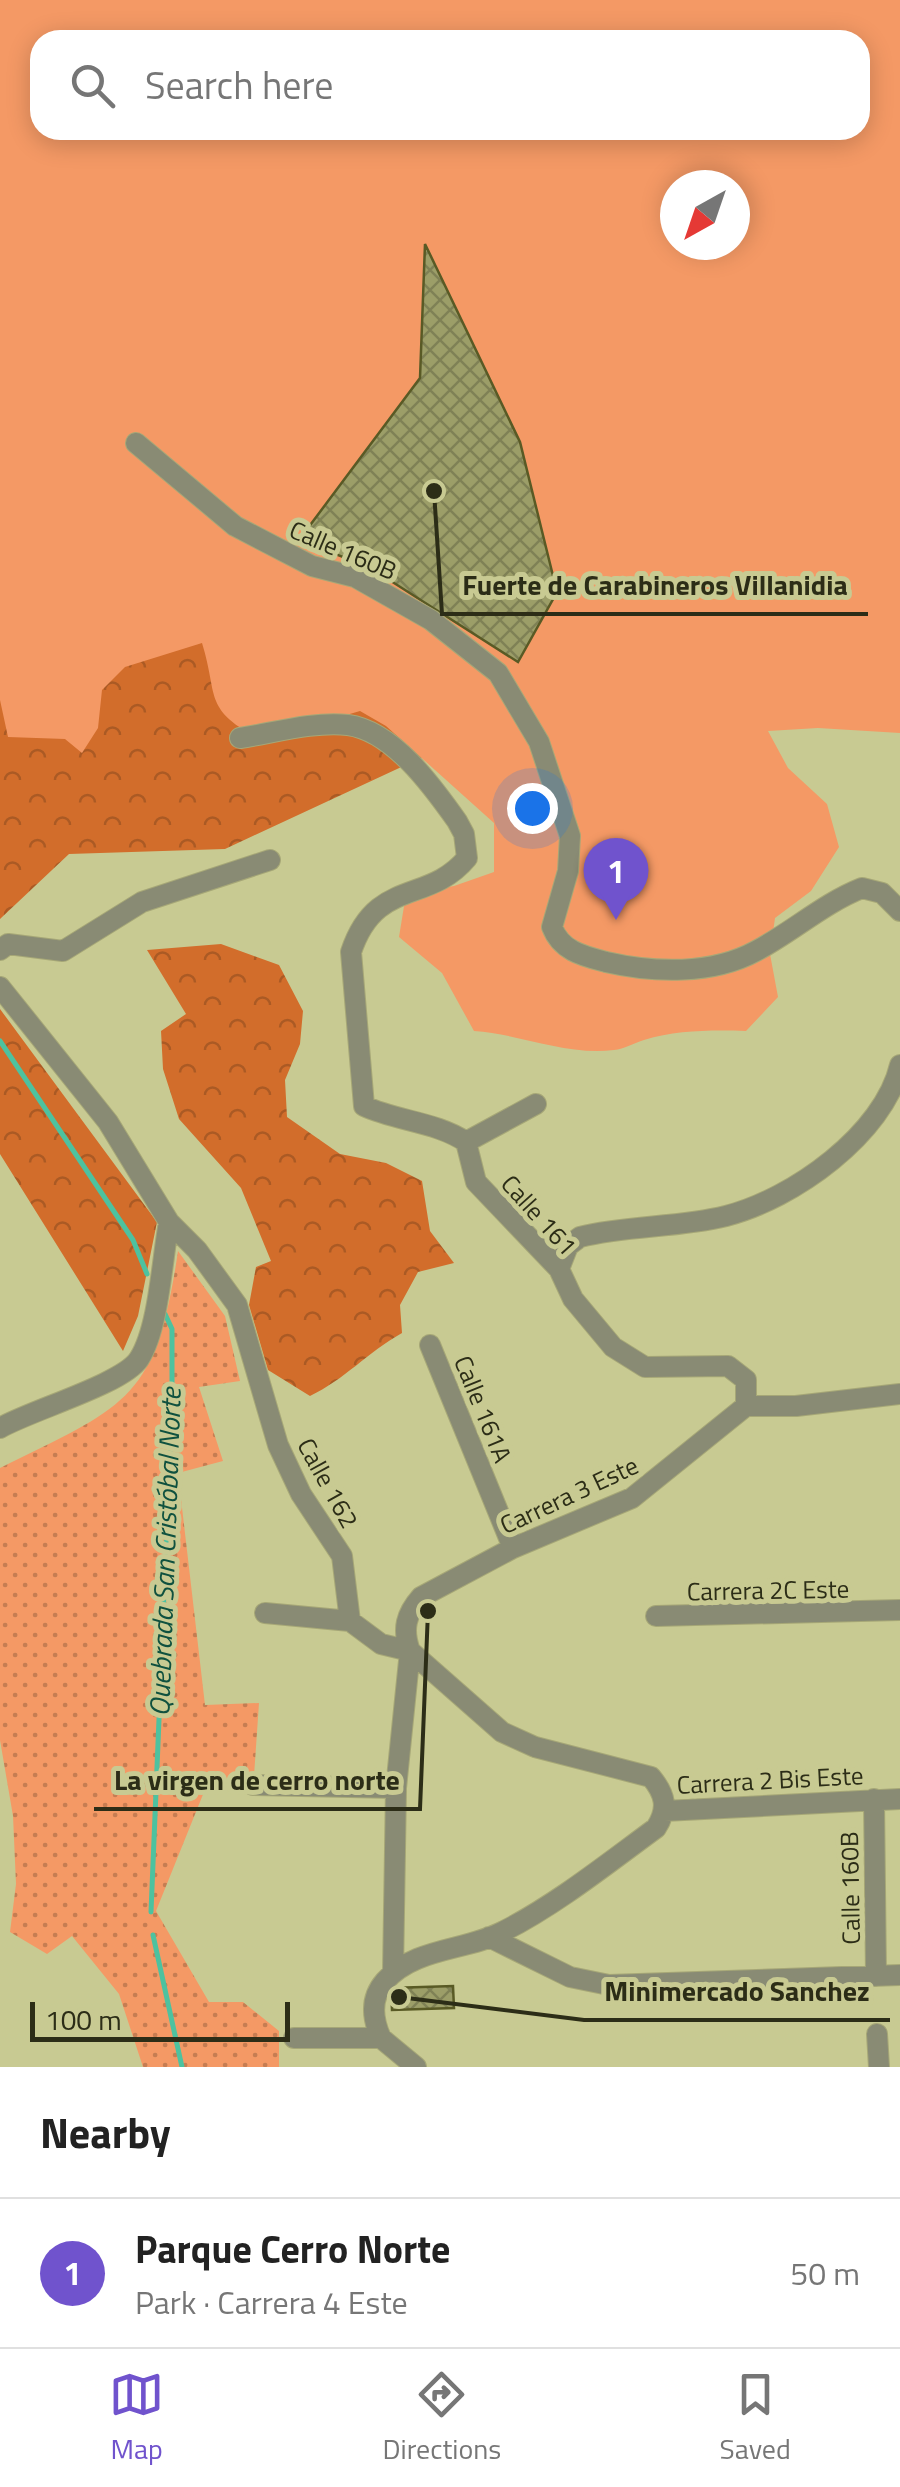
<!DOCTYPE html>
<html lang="en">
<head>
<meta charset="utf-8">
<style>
	:root { --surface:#fff; --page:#f2f2f2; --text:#222; --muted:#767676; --line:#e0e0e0; --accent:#7053cd }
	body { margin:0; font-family:"Titillium Web",sans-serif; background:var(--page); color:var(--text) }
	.compass { position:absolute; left:660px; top:170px; width:90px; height:90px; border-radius:50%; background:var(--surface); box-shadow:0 5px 25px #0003; rotate:220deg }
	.scale { position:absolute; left:30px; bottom:25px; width:260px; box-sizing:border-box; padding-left:10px; border:5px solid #2c2d17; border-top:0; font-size:28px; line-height:35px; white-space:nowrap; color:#2c2d17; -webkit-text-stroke:8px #c8ca92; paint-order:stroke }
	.you { position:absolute; left:532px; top:808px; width:35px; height:35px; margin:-25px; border:8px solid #fff; border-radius:50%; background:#1a73e8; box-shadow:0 0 0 15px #1a73e833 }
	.badge { display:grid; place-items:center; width:65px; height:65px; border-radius:50%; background:var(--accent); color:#fff; font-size:32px; font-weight:700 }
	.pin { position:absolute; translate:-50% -82px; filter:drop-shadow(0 2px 5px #0008) }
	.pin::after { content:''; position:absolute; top:52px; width:35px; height:30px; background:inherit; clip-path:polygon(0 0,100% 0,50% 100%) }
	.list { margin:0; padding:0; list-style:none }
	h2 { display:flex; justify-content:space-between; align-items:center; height:130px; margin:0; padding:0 40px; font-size:42px }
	h2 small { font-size:32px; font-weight:400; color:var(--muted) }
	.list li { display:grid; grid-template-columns:65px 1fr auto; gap:30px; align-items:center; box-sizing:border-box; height:150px; padding:0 40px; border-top:2px solid var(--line) }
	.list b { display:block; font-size:38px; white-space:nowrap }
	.list p { margin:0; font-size:32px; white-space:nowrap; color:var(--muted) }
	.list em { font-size:32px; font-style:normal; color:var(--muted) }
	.icon { flex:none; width:55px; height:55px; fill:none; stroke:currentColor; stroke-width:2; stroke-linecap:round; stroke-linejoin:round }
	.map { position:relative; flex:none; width:900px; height:2067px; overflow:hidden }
	.search { position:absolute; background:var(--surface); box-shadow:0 5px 25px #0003; left:30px; right:30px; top:30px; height:110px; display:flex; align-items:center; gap:25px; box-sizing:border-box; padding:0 35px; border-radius:30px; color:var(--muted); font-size:38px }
	.sheet { height:280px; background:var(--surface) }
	nav { display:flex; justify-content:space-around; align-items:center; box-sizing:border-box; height:140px; border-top:2px solid var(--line); background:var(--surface); font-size:28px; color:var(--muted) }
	nav a { display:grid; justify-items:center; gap:5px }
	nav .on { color:var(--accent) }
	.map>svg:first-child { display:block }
	.grass { fill:url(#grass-dots) }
	.forest { fill:url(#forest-crowns) }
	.green { fill:#f49965; fill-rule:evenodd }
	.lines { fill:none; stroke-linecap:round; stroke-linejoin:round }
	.stream { stroke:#4dc29f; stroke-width:5 }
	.building { fill:url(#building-cross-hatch); stroke:#595a25; stroke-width:2.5 }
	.minor-casing { stroke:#a6a777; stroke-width:22 }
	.minor { stroke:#898b74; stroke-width:20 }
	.labels { text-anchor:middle; stroke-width:10; stroke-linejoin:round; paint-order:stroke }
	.street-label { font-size:25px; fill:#2c2d17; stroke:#c8ca92 }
	.water-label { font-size:28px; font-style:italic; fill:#0f513f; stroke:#c8ca92 }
	.leader { fill:none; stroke:#2c2d17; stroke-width:4 }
	.callout-dot { fill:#2c2d17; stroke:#c8ca92; stroke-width:4 }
	.callout-label { font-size:28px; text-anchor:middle; font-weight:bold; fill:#2c2d17; stroke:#c8ca92; stroke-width:10; stroke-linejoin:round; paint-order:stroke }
</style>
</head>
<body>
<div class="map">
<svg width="900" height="2067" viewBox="0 0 900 2067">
	<defs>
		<pattern id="grass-dots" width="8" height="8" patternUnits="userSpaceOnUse" patternTransform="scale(2.5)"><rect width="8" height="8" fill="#f49965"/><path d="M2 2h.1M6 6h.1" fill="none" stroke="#c67d52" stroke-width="1.8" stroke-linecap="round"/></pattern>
		<pattern id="forest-crowns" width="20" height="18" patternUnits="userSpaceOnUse" patternTransform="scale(2.5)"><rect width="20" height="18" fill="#d26d2b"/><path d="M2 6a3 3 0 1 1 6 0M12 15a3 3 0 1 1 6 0" fill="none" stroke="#ab5a24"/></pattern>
		<pattern id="building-cross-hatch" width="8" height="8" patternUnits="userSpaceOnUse" patternTransform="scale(2.5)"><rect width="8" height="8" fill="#9c9e68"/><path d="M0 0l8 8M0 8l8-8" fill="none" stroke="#7f8155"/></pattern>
	</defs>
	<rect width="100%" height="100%" fill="#c8ca92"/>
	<path class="grass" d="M178,1251l47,65 15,65 -41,6 24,74 -45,12 27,232 54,-2 -5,73 -48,11 -50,124 53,91h34l36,29v36h-136l-24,-73 -47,-58 -25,18 -37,-22 6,-48 -3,-68 -13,-76v-272c128,-63 156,-68 178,-217z"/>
	<path class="forest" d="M0,443l453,300 -228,106 -156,5 -69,65z
		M221,944l58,21 24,46 -3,33 -15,36 2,37 53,37 46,9 36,18 8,50 24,32 -36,9 -18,33 2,28c-34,19 -58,47 -92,63l-42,-26 -19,-65 7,-38 15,-6 -30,-73 -62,-69 -16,-50 -2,-38 25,-17 -39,-64z
		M0,1009l157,213 -19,94 -15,35 -123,-197z"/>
	<path class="green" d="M0,0h900v733l-82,-5 -50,3 20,37 39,36 12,43 -28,44 -36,27 -5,36 8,43 -32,34c-34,-1 -69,-1 -102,9 -10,3 -20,9 -30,10 -47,6 -94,-16 -140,-19l-32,-58 -43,-36 7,-43 48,-8 40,-14v-49l-108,-97 -26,-15 -99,29c-59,-32 -42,-42 -59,-97l-77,24 -23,23 -4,38 -16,25 -17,-14 -57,-2 -8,-37zM40,40h820v90h-820zM675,185h60v60h-60z"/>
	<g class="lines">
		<path class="stream" d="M0,1041l133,199 14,34
			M151,1912l21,-506v-77l-7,-15
			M153,1935l29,132"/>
	</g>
	<path class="building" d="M425,244l95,198 37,150 -39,70 -149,-95 -70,-27 121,-162z
		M453,1986l1,22 -62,2 -1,-22z"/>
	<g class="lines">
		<g class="minor-casing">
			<path id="minor" d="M136,443l99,83 77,40 43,11 76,43 67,53 41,69 31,94 -2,35 -16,56c9,24 31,29 54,35 48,11 106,13 150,-11 36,-19 68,-48 106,-63l20,5 18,18
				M240,738c33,-5 74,-17 108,-13 45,6 85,62 109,96l7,13 3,24c-39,47 -91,19 -116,94l13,154c32,15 73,16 102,36
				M0,950l8,-6 55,7 79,-49 128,-42
				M0,987l108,135 61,100 28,28 40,55 41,140 23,49 41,62 8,65 31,23 29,7
				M466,1142l10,40 83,87 14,30 40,48 32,20 83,-1 18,14v26
				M466,1142l70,-38
				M559,1269l9,-23 12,-9c47,-12 98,-9 146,-21 67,-17 158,-82 174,-151
				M430,1345l83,203
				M0,1428c31,-18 123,-44 139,-69 20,-31 23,-100 30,-137
				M265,1613l85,8
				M656,1616l244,-6
				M253,1785l143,3
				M874,1799l2,177
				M664,1811l236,-12
				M489,1937l81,40 39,8 291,-10
				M393,1973l3,-185 14,-137
				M877,2034l2,33
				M294,2038h87l35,29
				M381,2038c-9,-20 -11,-40 4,-57 30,-34 82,-30 119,-50 53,-27 104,-68 152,-103 13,-20 9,-34 -5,-51l-116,-30 -33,-15 -92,-81c-8,-22 -4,-37 11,-54l92,-49 119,-50 114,-92h50l104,-12"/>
		</g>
		<use href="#minor" class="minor"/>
	</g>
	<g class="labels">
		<g class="street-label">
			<text transform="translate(343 550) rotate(23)" y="9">Calle 160B</text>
			<text transform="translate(539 1215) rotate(48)" y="9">Calle 161</text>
			<text transform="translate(483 1409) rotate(68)" y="9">Calle 161A</text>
			<text transform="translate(328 1483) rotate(61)" y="9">Calle 162</text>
			<text transform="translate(569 1495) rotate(-25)" y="9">Carrera 3 Este</text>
			<text transform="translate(768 1590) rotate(-1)" y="9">Carrera 2C Este</text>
			<text transform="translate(770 1780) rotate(-3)" y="9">Carrera 2 Bis Este</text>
			<text transform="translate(850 1888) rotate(-91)" y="9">Calle 160B</text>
		</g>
		<g class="water-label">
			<text transform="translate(165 1552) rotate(-88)" y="10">Quebrada San Cristóbal Norte</text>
		</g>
	</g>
	<path class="leader" d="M434 491L442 614H868M428 1611L420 1809H94M399 1997L584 2020H890"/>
	<g class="callout-dot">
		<circle cx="434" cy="491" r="10"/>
		<circle cx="428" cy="1611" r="10"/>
		<circle cx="399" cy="1997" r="10"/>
	</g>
	<g class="callout-label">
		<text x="655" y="595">Fuerte de Carabineros Villanidia</text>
		<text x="257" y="1790">La virgen de cerro norte</text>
		<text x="737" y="2001">Minimercado Sanchez</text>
	</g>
</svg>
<svg class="compass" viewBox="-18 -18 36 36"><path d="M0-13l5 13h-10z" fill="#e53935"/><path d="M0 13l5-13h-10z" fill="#767676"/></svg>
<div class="scale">100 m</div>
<div class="you"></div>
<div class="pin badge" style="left:616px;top:920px">1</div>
<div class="search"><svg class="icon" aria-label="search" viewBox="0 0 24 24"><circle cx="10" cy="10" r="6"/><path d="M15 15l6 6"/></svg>Search here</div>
</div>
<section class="sheet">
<h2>Nearby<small></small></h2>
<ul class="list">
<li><span class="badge">1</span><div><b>Parque Cerro Norte</b><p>Park · Carrera 4 Este</p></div><em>50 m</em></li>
</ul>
</section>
<nav>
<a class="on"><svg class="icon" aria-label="map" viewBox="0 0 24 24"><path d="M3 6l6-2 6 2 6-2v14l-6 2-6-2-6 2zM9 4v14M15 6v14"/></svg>Map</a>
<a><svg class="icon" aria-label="directions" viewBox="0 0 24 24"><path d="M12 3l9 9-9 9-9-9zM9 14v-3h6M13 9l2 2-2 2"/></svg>Directions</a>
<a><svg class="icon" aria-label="saved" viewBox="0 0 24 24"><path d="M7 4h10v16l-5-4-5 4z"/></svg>Saved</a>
</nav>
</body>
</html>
